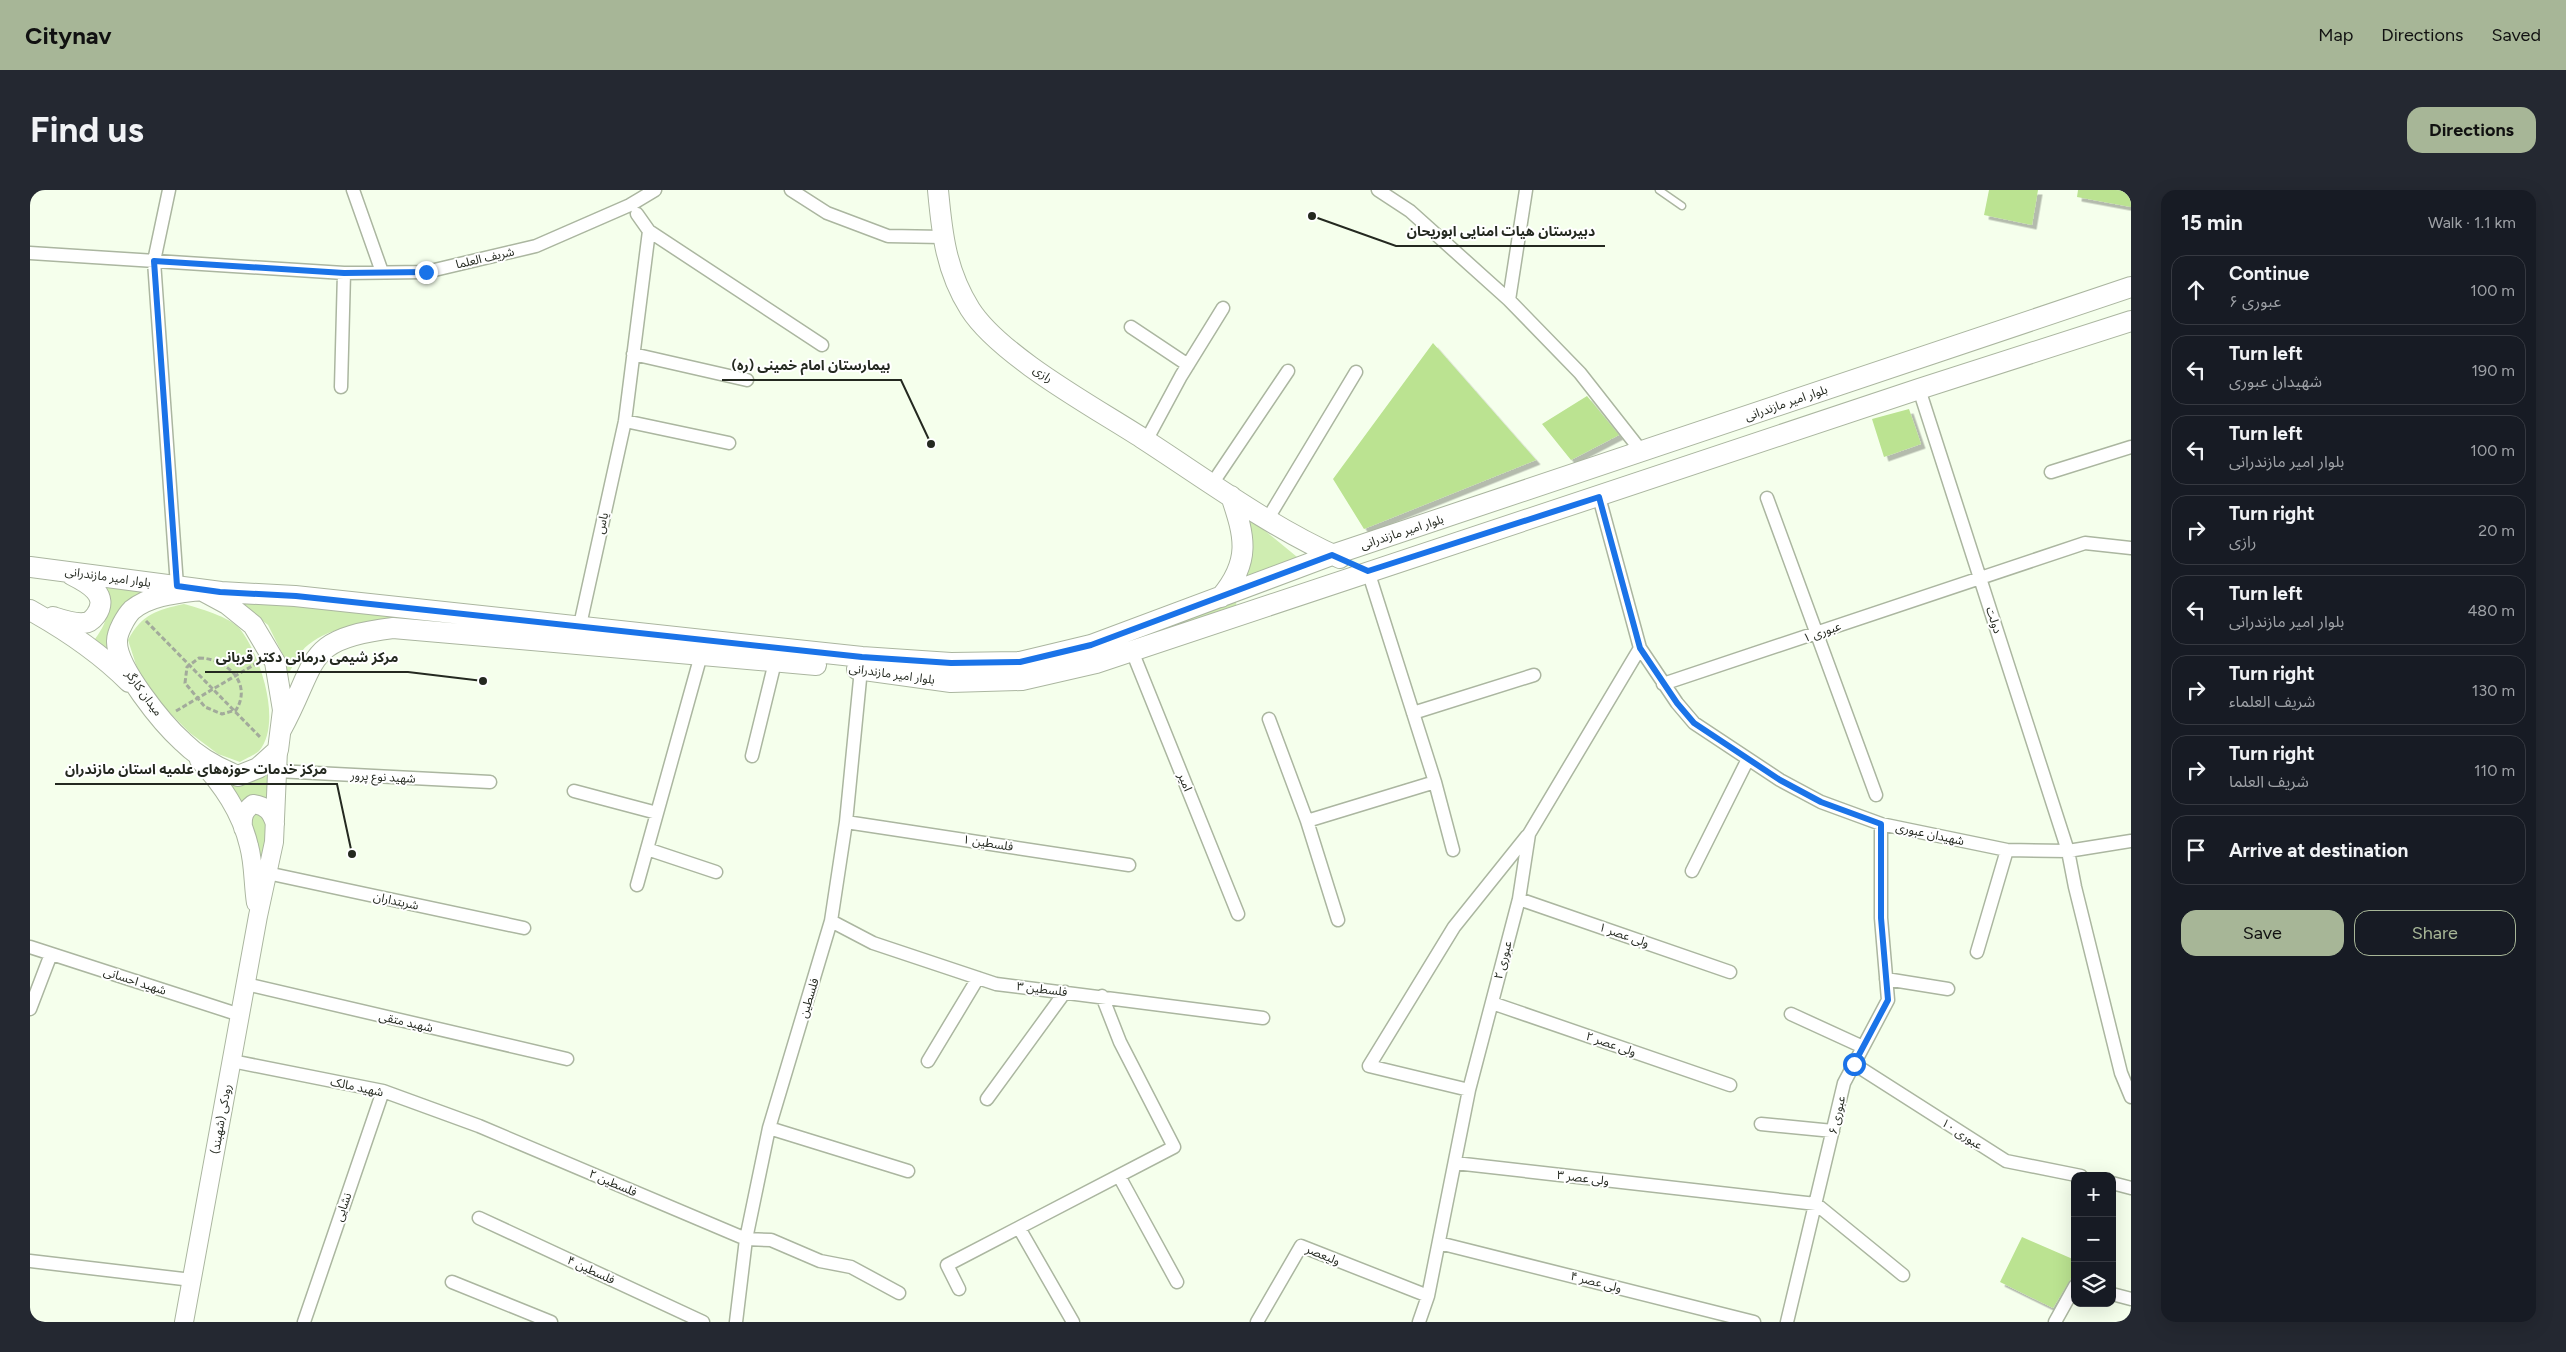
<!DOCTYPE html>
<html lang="en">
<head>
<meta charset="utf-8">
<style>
	:root { --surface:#171b24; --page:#242831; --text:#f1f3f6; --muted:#9ea1a6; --line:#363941; --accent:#a7b697 }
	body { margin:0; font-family:Figtree,"Noto Sans Arabic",sans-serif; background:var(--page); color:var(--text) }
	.controls { position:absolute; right:15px; bottom:15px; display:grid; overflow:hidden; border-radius:10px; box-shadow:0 5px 20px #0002 }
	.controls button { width:45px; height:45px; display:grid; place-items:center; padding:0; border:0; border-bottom:1px solid var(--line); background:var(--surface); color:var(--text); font:25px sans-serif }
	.stop { position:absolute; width:15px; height:15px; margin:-11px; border:4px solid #1a73e8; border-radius:50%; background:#fff }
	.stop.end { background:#1a73e8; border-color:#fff; box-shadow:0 1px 5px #0008 }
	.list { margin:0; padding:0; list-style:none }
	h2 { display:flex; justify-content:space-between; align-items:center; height:65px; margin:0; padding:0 20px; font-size:21px }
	h2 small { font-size:16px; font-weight:400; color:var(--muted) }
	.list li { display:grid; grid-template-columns:32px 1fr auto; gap:15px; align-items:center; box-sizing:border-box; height:70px; margin:0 10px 10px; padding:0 10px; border:1px solid var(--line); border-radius:15px }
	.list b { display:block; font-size:19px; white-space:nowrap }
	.list p { margin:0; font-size:16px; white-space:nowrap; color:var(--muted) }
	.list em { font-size:16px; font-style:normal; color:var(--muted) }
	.actions { display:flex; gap:10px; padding:15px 20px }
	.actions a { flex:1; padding:11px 0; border:1px solid var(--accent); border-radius:15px; text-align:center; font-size:18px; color:var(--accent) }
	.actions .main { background:var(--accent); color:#111 }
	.icon { flex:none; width:28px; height:28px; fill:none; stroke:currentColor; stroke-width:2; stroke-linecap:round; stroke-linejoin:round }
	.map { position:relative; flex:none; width:2101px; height:1132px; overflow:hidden; border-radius:15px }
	header { display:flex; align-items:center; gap:30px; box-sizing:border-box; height:70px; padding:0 25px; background:var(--accent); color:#111 }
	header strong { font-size:24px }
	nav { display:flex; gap:28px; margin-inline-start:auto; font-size:18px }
	.intro { display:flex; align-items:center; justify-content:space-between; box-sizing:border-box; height:120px; padding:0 30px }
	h1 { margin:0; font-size:35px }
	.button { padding:12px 22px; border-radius:15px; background:var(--accent); color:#111; font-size:18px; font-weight:700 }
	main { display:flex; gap:30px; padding:0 30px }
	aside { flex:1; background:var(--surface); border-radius:15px; box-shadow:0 5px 20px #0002 }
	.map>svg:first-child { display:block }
	.green { fill:#cfedb1 }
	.building { fill:#bbe391; filter:url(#shadow) }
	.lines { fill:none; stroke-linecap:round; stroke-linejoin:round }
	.service-casing { stroke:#abb6a0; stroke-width:9 }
	.minor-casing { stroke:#abb6a0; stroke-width:15 }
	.secondary-casing { stroke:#abb6a0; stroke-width:20 }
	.primary-casing { stroke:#abb6a0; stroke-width:22 }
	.path { stroke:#a2aa9b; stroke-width:3; stroke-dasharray:5 2.5; stroke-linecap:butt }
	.service { stroke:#fff; stroke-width:6 }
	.minor { stroke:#fff; stroke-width:12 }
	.secondary { stroke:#fff; stroke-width:18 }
	.primary { stroke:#fff; stroke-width:20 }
	.route { stroke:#1a73e8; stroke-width:6 }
	.labels { text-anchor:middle; stroke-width:4; stroke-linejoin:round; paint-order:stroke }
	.street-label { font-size:12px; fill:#242920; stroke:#fff }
	.leader { fill:none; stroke:#242920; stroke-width:2 }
	.callout-dot { fill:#242920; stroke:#fff; stroke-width:2 }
	.callout-label { font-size:14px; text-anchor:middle; font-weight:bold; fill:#242920; stroke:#fff; stroke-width:4; stroke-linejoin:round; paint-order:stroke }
</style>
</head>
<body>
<header>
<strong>Citynav</strong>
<nav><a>Map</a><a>Directions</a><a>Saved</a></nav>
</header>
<div class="intro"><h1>Find us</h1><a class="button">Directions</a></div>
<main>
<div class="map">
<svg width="2101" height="1132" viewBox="0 0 2101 1132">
	<defs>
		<filter id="shadow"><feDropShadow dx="4.5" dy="4.5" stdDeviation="0" flood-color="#0004"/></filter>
	</defs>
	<rect width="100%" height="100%" fill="#f5ffec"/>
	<path class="green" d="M1212,322l60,49 -61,22z
		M63,390l54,13 -33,63 -19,-17c18,-25 14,-34 -2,-59z
		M204,408l98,7 565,58c39,2 83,9 121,3 72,-13 137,-45 206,-67l6,-1 6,4 1,8 -7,5 -140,46 -70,15h-78l-29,-5 -515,-50c-30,2 -65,4 -90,24 -8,6 -14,20 -20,29l-5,-19 -15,-30z
		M154,414c15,4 46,13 56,25 20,25 43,94 19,122 -4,4 -14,8 -19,11l-22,-8 -28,-21 -25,-25 -27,-37 -10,-31c14,-26 29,-30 56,-36z
		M241,575l-1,41 -31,2 -18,-34z
		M230,620l10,19 -11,59 -10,-75z"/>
	<path class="building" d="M1959,0h49l-6,35 -48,-10z
		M2048,0h53v17l-54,-10z
		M1403,153l103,117 -172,69 -31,-50z
		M1557,206l32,39 -48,25 -29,-36z
		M1879,219l12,35 -37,13 -12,-38z
		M1992,1047l53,23v9l-5,11 -17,28 -53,-26z"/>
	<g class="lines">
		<g class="service-casing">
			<path id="service" d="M1629,0l23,16"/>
		</g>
		<g class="minor-casing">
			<path id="minor" d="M139,0l-15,71 23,325
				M323,0l29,82
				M761,0l36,23 61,23 55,1
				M1348,0l32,21 99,89 71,73 62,79
				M619,41l173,114
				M0,63l314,20 82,-1 110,-26 94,-41 25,-15
				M1479,110l17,-110
				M1101,137l57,38
				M603,164l114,26
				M311,197l3,-114
				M1889,199l149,462 63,-10
				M595,231l104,22
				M1116,251l35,-65 42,-68
				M2021,282l80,-25
				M1182,294l76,-113
				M1569,307l41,151 37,55 17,20 86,57 41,22 60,22 126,26 61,1 7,36 46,186 10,24
				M1737,308l109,297
				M1237,330l89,-148
				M1338,381l67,211 18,68
				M550,435l45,-204 24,-190 -12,-17
				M1102,461l106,263
				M1633,494l422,-141 46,5
				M1383,523l121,-38
				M1239,529l38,102 31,99
				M722,566l23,-94
				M247,581l213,11
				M544,601l83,22
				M1277,631l128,-39
				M816,632l283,43
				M617,659l69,23
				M1662,681l56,-112
				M237,683l257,55
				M607,695l64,-230
				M1489,709l211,73
				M801,731l42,22 123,41 267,34
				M0,757l210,68
				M1947,762l30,-102
				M1856,789l62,10
				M216,794l321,75
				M1462,813l238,82
				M0,819l21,-55
				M1761,824l72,33
				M202,871l151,30 96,35 267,113 25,1 49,21 31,6 48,26
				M898,871l50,-83
				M1824,874l152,97 75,15
				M1439,900l-100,-24 85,-139 73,-91
				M957,909l78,-107
				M1731,934l72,7
				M739,938l139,43
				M1425,973l361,41 87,71
				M1089,986l58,106
				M2082,993l19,5
				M449,1028l224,104
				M989,1038l54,94
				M1409,1053l315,79
				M0,1071l162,19
				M422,1092l99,40
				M929,1099l-12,-24 227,-118 -54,-105 -18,-46
				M2082,1104l19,5
				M274,1132l79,-231
				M706,1132l10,-83 23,-111 62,-207 15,-99 15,-153
				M1227,1132l44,-76 127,50
				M1389,1132l9,-26 41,-206 50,-191 10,-65 111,-186
				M1757,1132l57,-239 44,-83 -7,-82v-94
				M2025,1132l20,-36"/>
		</g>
		<g class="secondary-casing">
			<path id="secondary" d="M169,570c23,25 42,52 50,86 5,18 4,38 7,57
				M213,638c-1,-12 1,-17 10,-24 13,2 18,7 22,20
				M154,1132l74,-406 16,-74 4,-92"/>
		</g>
		<g class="primary-casing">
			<path id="primary" d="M908,0c4,44 8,81 32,119 30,47 124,98 172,129 65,42 128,89 198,120
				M0,377l191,25 74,4 567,61 89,6 69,-1 71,-17 241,-90 799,-268
				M171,400l26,14 26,21 22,37 8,48 -5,40 -20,18 -20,8c-20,-8 -40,-19 -55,-34 -20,-18 -67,-75 -66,-101 0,-9 9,-25 15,-31 18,-15 46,-17 69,-20z
				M1191,407c30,-36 24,-60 10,-101
				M0,420c36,20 70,43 99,72
				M23,427c9,3 20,7 31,6 5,0 9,-4 12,-8 14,-20 -8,-32 -24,-40
				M827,479l94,13 71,-2 74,-17 823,-274 212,-68
				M251,540c38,-69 21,-91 112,-102l423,37"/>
		</g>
		<path class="path" d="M116,431l115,117
			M169,468c27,0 54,25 37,52l-14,4 -17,-7 -20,-24 2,-16z
			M146,521l81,-48"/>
		<use href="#service" class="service"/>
		<use href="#minor" class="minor"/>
		<use href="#secondary" class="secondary"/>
		<use href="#primary" class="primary"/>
	</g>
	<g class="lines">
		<path class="route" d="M396,82l-82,1 -190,-12 23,325 43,6 76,4 566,61 89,6 69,-1 71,-17 241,-90 36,16 231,-74 41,151 37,55 17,20 86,57 41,22 60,22v94l7,82 -34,64"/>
	</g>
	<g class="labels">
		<g class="street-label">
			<text transform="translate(455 68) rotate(-13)" y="4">شریف العلما</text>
			<text transform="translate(1013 184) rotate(34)" y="4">رازی</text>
			<text transform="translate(1756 213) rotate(-19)" y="4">بلوار امیر مازندرانی</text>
			<text transform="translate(572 333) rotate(-77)" y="4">یاس</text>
			<text transform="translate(1372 342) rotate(-18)" y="4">بلوار امیر مازندرانی</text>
			<text transform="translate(78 387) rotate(8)" y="4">بلوار امیر مازندرانی</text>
			<text transform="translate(1964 430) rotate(72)" y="4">دولت</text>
			<text transform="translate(1792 442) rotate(-19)" y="4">عبوری ۱</text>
			<text transform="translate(862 484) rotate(8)" y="4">بلوار امیر مازندرانی</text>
			<text transform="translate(114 503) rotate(54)" y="4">میدان کارگر</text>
			<text transform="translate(353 587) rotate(3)" y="4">شهید نوع پرور</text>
			<text transform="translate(1155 592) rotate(68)" y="4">امیر</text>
			<text transform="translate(1900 644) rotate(12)" y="4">شهیدان عبوری</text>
			<text transform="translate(958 653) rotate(9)" y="4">فلسطین ۱</text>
			<text transform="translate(366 711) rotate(12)" y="4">شربتداران</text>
			<text transform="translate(1594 745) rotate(19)" y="4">ولی عصر ۱</text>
			<text transform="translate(1473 770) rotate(-75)" y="4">عبوری ۲</text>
			<text transform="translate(105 791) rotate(18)" y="4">شهید احسانی</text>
			<text transform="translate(1012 799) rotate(7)" y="4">فلسطین ۳</text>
			<text transform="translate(779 808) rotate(-73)" y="4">فلسطین</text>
			<text transform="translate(376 832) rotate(13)" y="4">شهید متقی</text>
			<text transform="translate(1581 854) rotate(19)" y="4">ولی عصر ۲</text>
			<text transform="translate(327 897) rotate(12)" y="4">شهید مالک</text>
			<text transform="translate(1807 925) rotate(-77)" y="4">عبوری ۶</text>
			<text transform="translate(191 929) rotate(-80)" y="4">رودکی (شهبند)</text>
			<text transform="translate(1932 944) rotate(33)" y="4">عبوری ۱۰</text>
			<text transform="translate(1553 988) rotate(7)" y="4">ولی عصر ۳</text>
			<text transform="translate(583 993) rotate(23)" y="4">فلسطین ۲</text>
			<text transform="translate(313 1017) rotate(-71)" y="4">نشایی</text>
			<text transform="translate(1293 1065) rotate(22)" y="4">ولیعصر</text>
			<text transform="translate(561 1080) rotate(25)" y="4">فلسطین ۴</text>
			<text transform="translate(1566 1092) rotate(14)" y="4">ولی عصر ۴</text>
		</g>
	</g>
	<path class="leader" d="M1282 26L1366 56H1575M901 254L871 190H692M453 491L378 482H175M322 664L307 594H25"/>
	<g class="callout-dot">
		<circle cx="1282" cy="26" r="5"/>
		<circle cx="901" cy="254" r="5"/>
		<circle cx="453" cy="491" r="5"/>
		<circle cx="322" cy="664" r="5"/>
	</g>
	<g class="callout-label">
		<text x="1471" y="46">دبیرستان هیات امنایی ابوریحان</text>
		<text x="781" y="180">بیمارستان امام خمینی (ره)</text>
		<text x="277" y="472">مرکز شیمی درمانی دکتر قربانی</text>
		<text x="166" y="584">مرکز خدمات حوزه‌های علمیه استان مازندران</text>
	</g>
</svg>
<div class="controls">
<button>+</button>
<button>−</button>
<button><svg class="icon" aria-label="layers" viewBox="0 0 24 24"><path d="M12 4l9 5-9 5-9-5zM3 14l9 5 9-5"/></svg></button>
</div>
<div class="stop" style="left:1824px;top:874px"></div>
<div class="stop end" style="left:396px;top:82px"></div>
</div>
<aside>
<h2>15 min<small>Walk · 1.1 km</small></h2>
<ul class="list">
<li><svg class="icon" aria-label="ahead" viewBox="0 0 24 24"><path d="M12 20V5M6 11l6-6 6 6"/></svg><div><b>Continue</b><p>عبوری ۶</p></div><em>100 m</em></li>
<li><svg class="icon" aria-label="left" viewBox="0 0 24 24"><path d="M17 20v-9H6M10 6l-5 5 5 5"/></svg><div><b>Turn left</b><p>شهیدان عبوری</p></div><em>190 m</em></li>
<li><svg class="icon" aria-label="left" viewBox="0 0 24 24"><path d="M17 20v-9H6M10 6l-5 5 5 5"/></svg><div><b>Turn left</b><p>بلوار امیر مازندرانی</p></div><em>100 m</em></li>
<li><svg class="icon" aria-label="right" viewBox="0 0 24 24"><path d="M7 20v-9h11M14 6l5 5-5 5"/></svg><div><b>Turn right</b><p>رازی</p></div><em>20 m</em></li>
<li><svg class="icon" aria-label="left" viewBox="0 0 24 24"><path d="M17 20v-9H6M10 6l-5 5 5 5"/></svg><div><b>Turn left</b><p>بلوار امیر مازندرانی</p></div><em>480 m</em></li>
<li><svg class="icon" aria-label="right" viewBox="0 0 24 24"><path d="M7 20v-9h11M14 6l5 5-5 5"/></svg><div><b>Turn right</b><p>شریف العلماء</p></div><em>130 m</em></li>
<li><svg class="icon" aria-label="right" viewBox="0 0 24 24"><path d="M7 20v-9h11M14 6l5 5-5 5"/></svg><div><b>Turn right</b><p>شریف العلما</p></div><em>110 m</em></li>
<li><svg class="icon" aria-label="arrive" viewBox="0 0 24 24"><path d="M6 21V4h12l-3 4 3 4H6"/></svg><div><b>Arrive at destination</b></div></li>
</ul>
<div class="actions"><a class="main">Save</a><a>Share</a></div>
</aside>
</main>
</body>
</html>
